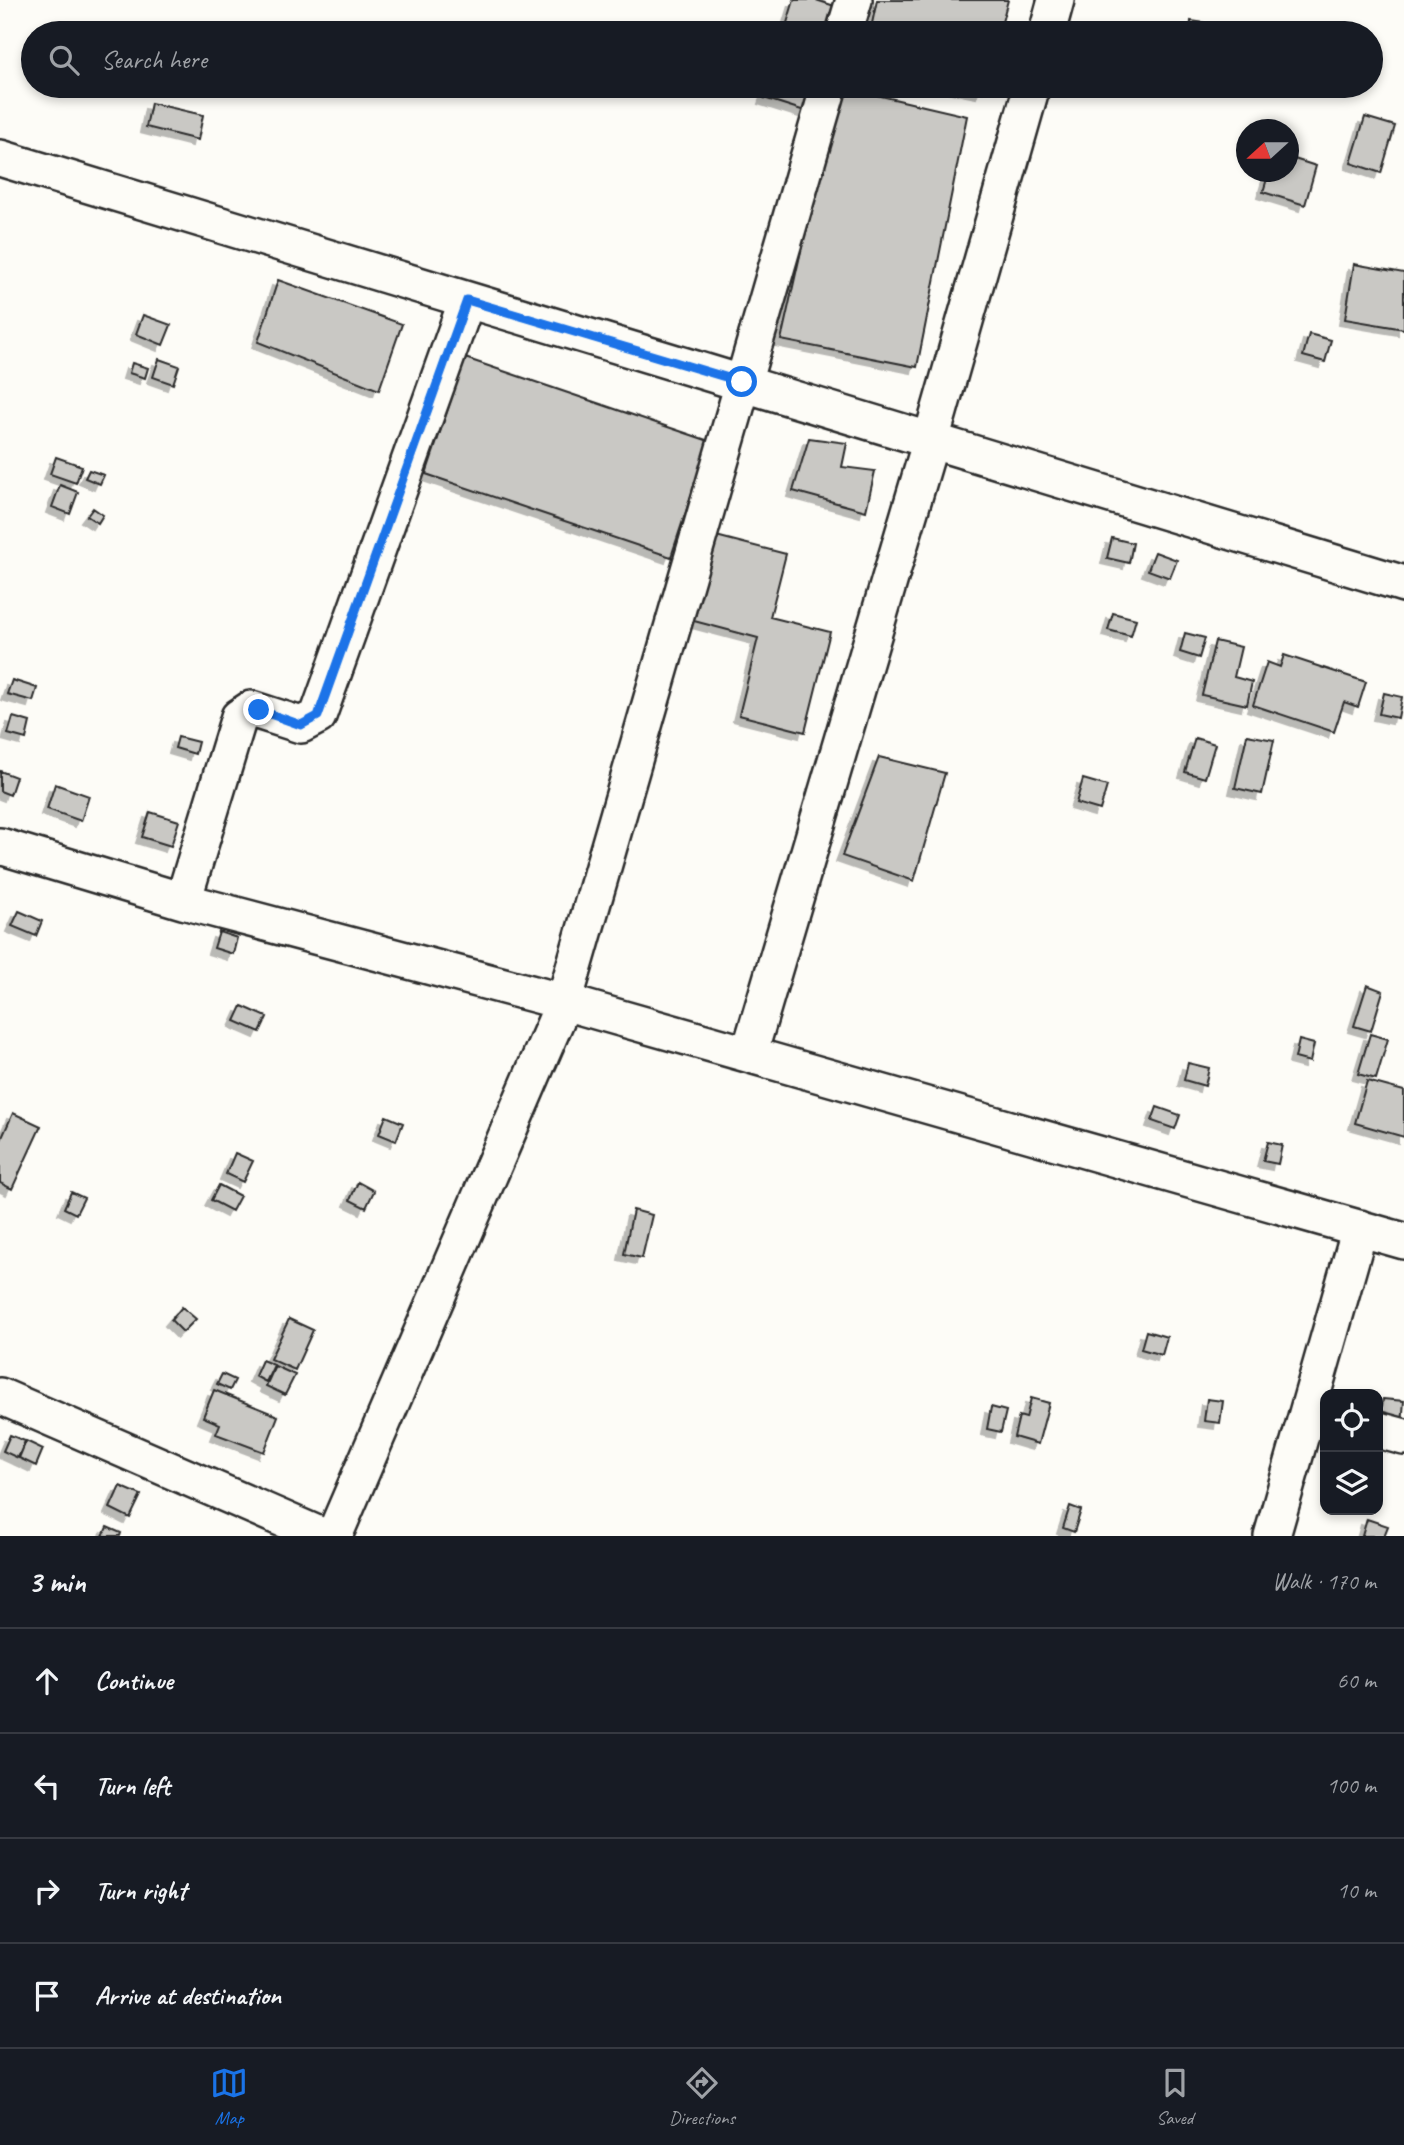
<!DOCTYPE html>
<html lang="en">
<head>
<meta charset="utf-8">
<style>
	:root { --surface:#171b24; --page:#242831; --text:#f1f3f6; --muted:#9ea1a6; --line:#363941; --accent:#1a73e8 }
	body { margin:0; font-family:Caveat,sans-serif; background:var(--page); color:var(--text) }
	.controls { position:absolute; right:21px; bottom:21px; display:grid; overflow:hidden; border-radius:14px; box-shadow:0 4px 10px #0003 }
	.controls button { width:63px; height:63px; display:grid; place-items:center; padding:0; border:0; border-bottom:2px solid var(--line); background:var(--surface); color:var(--text); font:35px sans-serif }
	.compass { position:absolute; left:1236px; top:119px; width:63px; height:63px; border-radius:50%; background:var(--surface); box-shadow:0 4px 10px #0003; rotate:249deg }
	.stop { position:absolute; width:21px; height:21px; margin:-16px; border:5px solid #1a73e8; border-radius:50%; background:#fff }
	.stop.end { background:#1a73e8; border-color:#fff; box-shadow:0 2px 7px #0008 }
	.list { margin:0; padding:0; list-style:none }
	h2 { display:flex; justify-content:space-between; align-items:center; height:91px; margin:0; padding:0 28px; font-size:30px }
	h2 small { font-size:23px; font-weight:400; color:var(--muted) }
	.list li { display:grid; grid-template-columns:46px 1fr auto; gap:21px; align-items:center; box-sizing:border-box; height:105px; padding:0 28px; border-top:2px solid var(--line) }
	.list b { display:block; font-size:26px; white-space:nowrap }
	.list em { font-size:23px; font-style:normal; color:var(--muted) }
	.icon { flex:none; width:38px; height:38px; fill:none; stroke:currentColor; stroke-width:2; stroke-linecap:round; stroke-linejoin:round }
	.map { position:relative; flex:none; width:1404px; height:1536px; overflow:hidden }
	.search { position:absolute; background:var(--surface); box-shadow:0 4px 10px #0003; left:21px; right:21px; top:21px; height:77px; display:flex; align-items:center; gap:18px; box-sizing:border-box; padding:0 24px; border-radius:38px; color:var(--muted); font-size:26px }
	.sheet { height:511px; background:var(--surface) }
	nav { display:flex; justify-content:space-around; align-items:center; box-sizing:border-box; height:98px; border-top:2px solid var(--line); background:var(--surface); font-size:19px; color:var(--muted) }
	nav a { display:grid; justify-items:center; gap:4px }
	nav .on { color:var(--accent) }
	.map>svg:first-child { display:block }
	.building { fill:#c9c8c4; stroke:#2b2b2b; stroke-width:2; filter:url(#shadow) }
	.lines { fill:none; stroke-linecap:round; stroke-linejoin:round }
	.minor-casing { stroke:#2b2b2b; stroke-width:40 }
	.minor { stroke:#fdfcf7; stroke-width:35 }
	.route { stroke:#1a73e8; stroke-width:9 }
</style>
</head>
<body>
<div class="map">
<svg width="1404" height="1536" viewBox="0 0 1404 1536">
	<defs>
		<filter id="shadow"><feDropShadow dx="-6" dy="6" stdDeviation="0" flood-color="#0004"/></filter>
	</defs>
	<rect width="100%" height="100%" fill="#fdfcf7"/>
	<filter id="ink" filterUnits="userSpaceOnUse"><feTurbulence type="fractalNoise" baseFrequency=".0143" numOctaves="2"/><feDisplacementMap in="SourceGraphic" scale="14" xChannelSelector="R" yChannelSelector="G"/><feConvolveMatrix kernelMatrix="1 2 1 2 8 2 1 2 1" color-interpolation-filters="sRGB"/></filter>
	<g filter="url(#ink)">
		<path class="building" d="M794,0h22l28,9 -8,24h-52z
			M877,0h131l-9,33h-129z
			M1191,21l22,3 -1,9h-22z
			M768,86h52l-9,27 -47,-15z
			M838,86l129,30 -50,251 -136,-27z
			M952,86h32l-2,6z
			M151,103l52,12 -5,25 -52,-13z
			M1365,117l30,9 -14,47 -30,-10z
			M1288,157l28,9 -11,39 -42,-13 6,-20h19z
			M1354,264l50,9v56l-59,-10z
			M278,280l124,44 -23,66 -121,-48z
			M143,315l28,10 -8,20 -27,-11z
			M1309,334l22,6 -6,22 -22,-6z
			M465,358l244,83 -38,116 -245,-83z
			M159,359l20,7 -6,18 -20,-7z
			M132,363l16,5 -3,10 -16,-5z
			M809,438l38,5 -5,24 33,4 -9,40 -73,-20z
			M56,457l26,9 -6,17 -26,-9z
			M89,470l15,5 -4,9 -15,-6z
			M60,485l18,7 -8,22 -18,-7z
			M93,508l10,7 -5,8 -11,-7z
			M716,536l70,18 -16,63 60,15 -25,100 -66,-17 19,-77 -64,-17z
			M1112,538l21,5 -4,20 -22,-5z
			M1155,552l22,8 -7,18 -22,-8z
			M1113,613l23,6 -5,17 -23,-6z
			M1185,633l20,5 -6,20 -19,-6z
			M1215,641l26,6 -7,30 18,5 -5,23 -45,-10z
			M1284,655l82,27 -8,25 -14,-5 -10,30 -81,-27 14,-43 13,5z
			M12,680l25,8 -4,13 -26,-7z
			M1384,693l18,4 -4,21 -19,-4z
			M13,717l17,5 -4,17 -18,-5z
			M1247,735l27,5 -12,54 -27,-6z
			M178,737l20,5 -3,12 -20,-6z
			M1195,738l20,6 -10,34 -20,-6z
			M879,757l66,16 -31,108 -72,-25z
			M0,771l16,6 -6,18 -10,-4z
			M1083,779l24,7 -7,24 -24,-7z
			M55,784l34,12 -8,25 -34,-12z
			M150,812l29,9 -8,25 -29,-9z
			M19,911l23,10 -6,15 -24,-10z
			M219,932l18,6 -4,16 -19,-6z
			M1367,985l16,6 -12,40 -17,-5z
			M242,1006l25,11 -7,15 -25,-11z
			M1370,1034l18,5 -12,40 -18,-5z
			M1299,1040l15,4 -4,18 -15,-4z
			M1188,1063l21,5 -4,18 -21,-6z
			M1367,1081l37,10v46l-49,-14z
			M1157,1107l23,8 -5,14 -23,-8z
			M13,1113l28,13 -29,63 -12,-6v-41z
			M386,1116l17,7 -7,18 -17,-7z
			M1268,1142l14,3 -4,19 -15,-3z
			M235,1153l18,8 -10,21 -17,-8z
			M358,1182l16,9 -8,17 -16,-8z
			M219,1185l21,11 -8,15 -21,-11z
			M71,1192l13,6 -8,16 -12,-6z
			M633,1210l19,5 -10,43 -18,-4z
			M182,1307l14,12 -13,13 -12,-12z
			M289,1319l24,11 -18,40 -25,-11z
			M1146,1331l21,6 -5,18 -21,-6z
			M262,1360l12,5 -8,17 -11,-6z
			M275,1366l20,9 -10,20 -19,-9z
			M222,1374l13,6 -5,10 -13,-6z
			M214,1390l64,26 -14,36 -48,-18 4,-10 -17,-7z
			M1031,1398l18,5 -11,41 -24,-7 5,-21 7,2z
			M1207,1399l16,2 -3,22 -16,-2z
			M1383,1399l21,2 -2,23 -21,-10z
			M991,1407l15,4 -5,21 -14,-3z
			M10,1435l15,6 -7,17 -15,-7z
			M26,1441l17,8 -7,17 -17,-8z
			M120,1486l21,9 -11,23 -20,-10z
			M1070,1506l11,4 -7,22 -11,-4z
			M1367,1519l21,7 -4,10h-22z
			M107,1527l14,6 -1,3h-17z"/>
		<g class="lines">
			<g class="minor-casing">
				<path id="minor" d="M844,33l10,-33
					M1047,33l9,-33
					M0,158l1404,426
					M0,846l183,55 381,101 840,239
					M183,901l56,-184 12,-8 50,16 17,-9 149,-416
					M749,1054l182,-614 101,-354
					M0,1396l322,140
					M1378,1430l26,7
					M334,1536l230,-534 265,-916
					M1272,1536l88,-308"/>
			</g>
			<use href="#minor" class="minor"/>
		</g>
	</g>
	<g class="lines" filter="url(#ink)">
		<path class="route" d="M259,710l42,15 17,-9 149,-416 275,82"/>
	</g>
</svg>
<div class="controls">
<button><svg class="icon" aria-label="locate" viewBox="0 0 24 24"><circle cx="12" cy="12" r="6"/><path d="M12 2v4M12 18v4M2 12h4M18 12h4"/></svg></button>
<button><svg class="icon" aria-label="layers" viewBox="0 0 24 24"><path d="M12 4l9 5-9 5-9-5zM3 14l9 5 9-5"/></svg></button>
</div>
<svg class="compass" viewBox="-18 -18 36 36"><path d="M0-13l5 13h-10z" fill="#e53935"/><path d="M0 13l5-13h-10z" fill="#9ea1a6"/></svg>
<div class="stop" style="left:742px;top:382px"></div>
<div class="stop end" style="left:259px;top:710px"></div>
<div class="search"><svg class="icon" aria-label="search" viewBox="0 0 24 24"><circle cx="10" cy="10" r="6"/><path d="M15 15l6 6"/></svg>Search here</div>
</div>
<section class="sheet">
<h2>3 min<small>Walk · 170 m</small></h2>
<ul class="list">
<li><svg class="icon" aria-label="ahead" viewBox="0 0 24 24"><path d="M12 20V5M6 11l6-6 6 6"/></svg><div><b>Continue</b></div><em>60 m</em></li>
<li><svg class="icon" aria-label="left" viewBox="0 0 24 24"><path d="M17 20v-9H6M10 6l-5 5 5 5"/></svg><div><b>Turn left</b></div><em>100 m</em></li>
<li><svg class="icon" aria-label="right" viewBox="0 0 24 24"><path d="M7 20v-9h11M14 6l5 5-5 5"/></svg><div><b>Turn right</b></div><em>10 m</em></li>
<li><svg class="icon" aria-label="arrive" viewBox="0 0 24 24"><path d="M6 21V4h12l-3 4 3 4H6"/></svg><div><b>Arrive at destination</b></div></li>
</ul>
</section>
<nav>
<a class="on"><svg class="icon" aria-label="map" viewBox="0 0 24 24"><path d="M3 6l6-2 6 2 6-2v14l-6 2-6-2-6 2zM9 4v14M15 6v14"/></svg>Map</a>
<a><svg class="icon" aria-label="directions" viewBox="0 0 24 24"><path d="M12 3l9 9-9 9-9-9zM9 14v-3h6M13 9l2 2-2 2"/></svg>Directions</a>
<a><svg class="icon" aria-label="saved" viewBox="0 0 24 24"><path d="M7 4h10v16l-5-4-5 4z"/></svg>Saved</a>
</nav>
</body>
</html>
